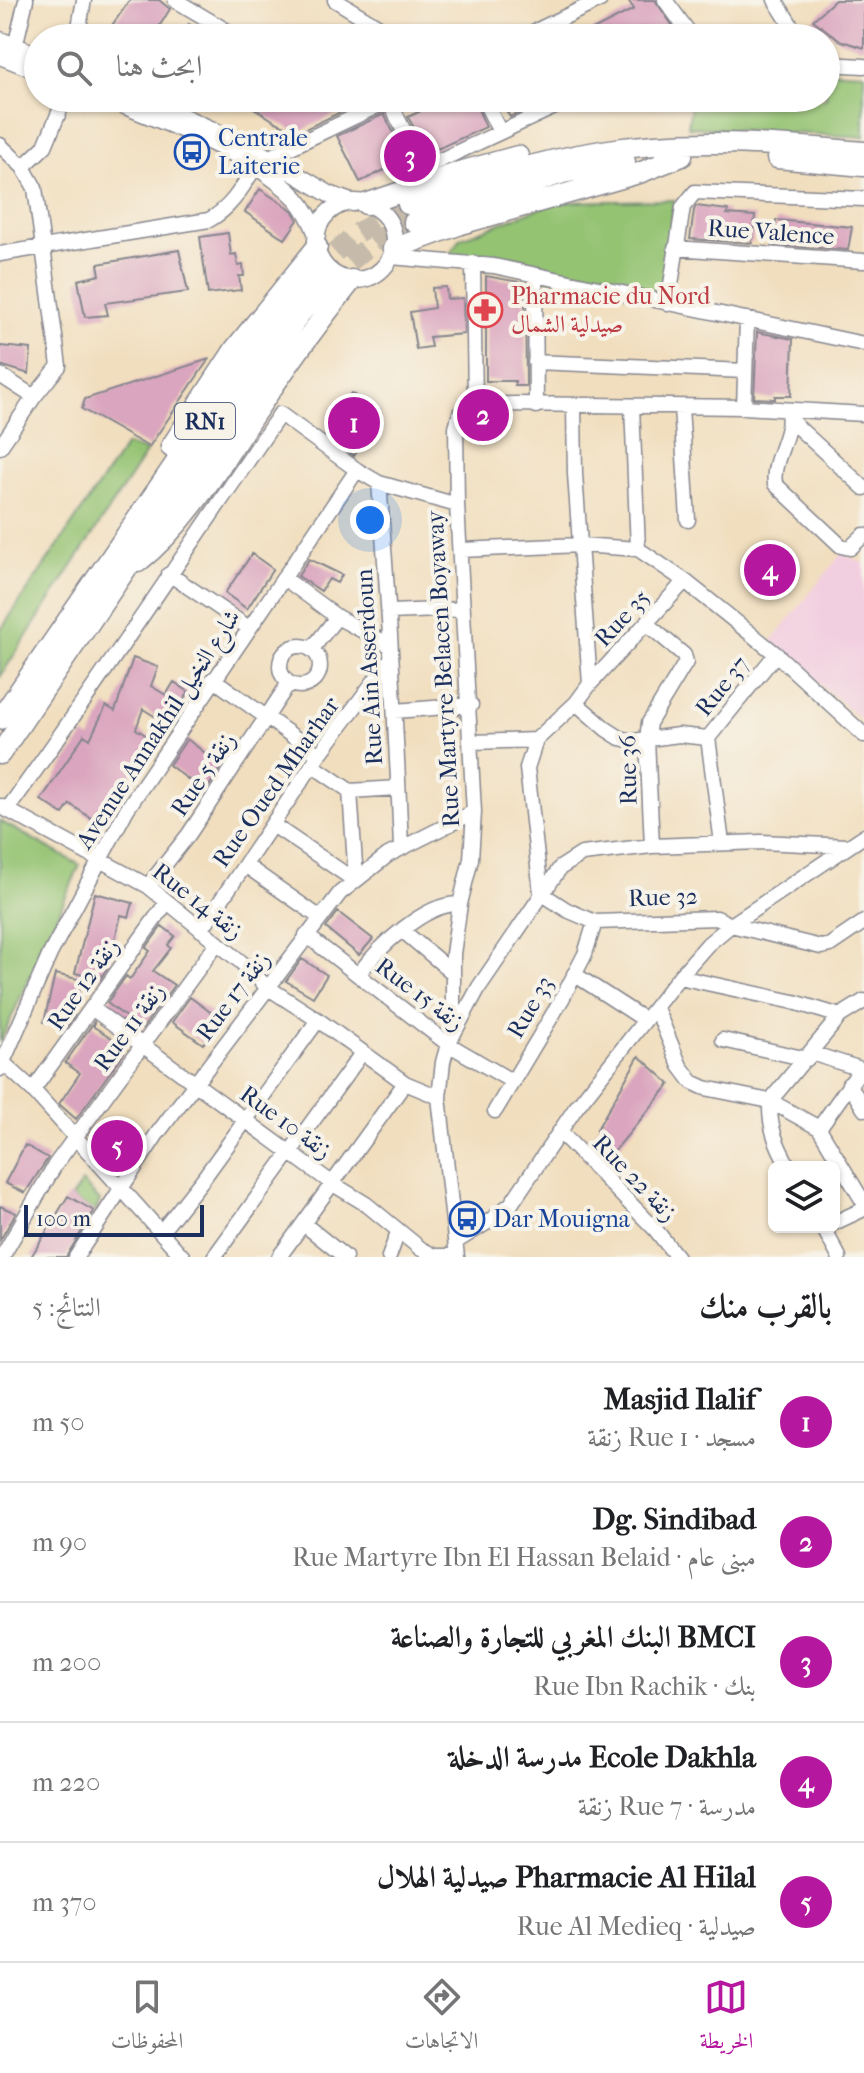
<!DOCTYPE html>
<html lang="ar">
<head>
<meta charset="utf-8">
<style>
	:root { --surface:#fff; --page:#f2f2f2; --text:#202124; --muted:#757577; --line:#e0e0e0; --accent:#b5179e }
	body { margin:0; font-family:"IM FELL French Canon",Amiri,serif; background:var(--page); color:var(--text); direction:rtl }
	.controls { position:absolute; right:24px; bottom:24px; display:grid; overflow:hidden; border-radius:12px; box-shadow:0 2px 6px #0004 }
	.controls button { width:72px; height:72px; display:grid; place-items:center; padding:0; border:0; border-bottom:2px solid var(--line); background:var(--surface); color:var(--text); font:40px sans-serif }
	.scale { position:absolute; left:24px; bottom:20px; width:180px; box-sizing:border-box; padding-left:8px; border:4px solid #1b2f5e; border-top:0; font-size:22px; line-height:28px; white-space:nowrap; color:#1b2f5e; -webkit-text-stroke:6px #f7f3e8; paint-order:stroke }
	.you { position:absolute; left:370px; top:520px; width:28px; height:28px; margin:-20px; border:6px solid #fff; border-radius:50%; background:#1a73e8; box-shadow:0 0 0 12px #1a73e833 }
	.badge { display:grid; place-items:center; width:52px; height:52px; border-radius:50%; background:var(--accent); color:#fff; font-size:26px; font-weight:700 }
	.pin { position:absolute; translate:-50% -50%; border:4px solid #fff; box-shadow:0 2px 8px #0006 }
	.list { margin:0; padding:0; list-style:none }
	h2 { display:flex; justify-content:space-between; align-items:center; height:104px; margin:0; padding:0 32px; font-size:34px }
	h2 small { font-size:26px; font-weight:400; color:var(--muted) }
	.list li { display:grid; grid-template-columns:52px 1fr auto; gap:24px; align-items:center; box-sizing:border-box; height:120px; padding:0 32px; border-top:2px solid var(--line) }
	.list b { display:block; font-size:30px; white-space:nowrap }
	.list p { margin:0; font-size:26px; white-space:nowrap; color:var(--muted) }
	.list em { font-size:26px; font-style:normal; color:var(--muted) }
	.icon { flex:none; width:44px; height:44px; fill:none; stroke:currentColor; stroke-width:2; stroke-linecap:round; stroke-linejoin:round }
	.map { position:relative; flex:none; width:864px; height:1257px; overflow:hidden; direction:ltr }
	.search { position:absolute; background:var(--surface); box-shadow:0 2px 6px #0004; left:24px; right:24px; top:24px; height:88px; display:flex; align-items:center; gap:20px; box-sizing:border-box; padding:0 28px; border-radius:44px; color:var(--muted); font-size:30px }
	.sheet { height:704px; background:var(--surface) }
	nav { display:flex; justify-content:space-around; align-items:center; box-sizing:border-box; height:112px; border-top:2px solid var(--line); background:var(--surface); font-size:22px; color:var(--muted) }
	nav a { display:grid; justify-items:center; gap:4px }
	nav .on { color:var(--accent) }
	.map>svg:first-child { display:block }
	.built { fill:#f2cfe0 }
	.green { fill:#94c372; stroke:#587968; stroke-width:2 }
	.building { fill:#daa5be }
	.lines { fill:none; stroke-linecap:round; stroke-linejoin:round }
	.highway-tunnel { stroke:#c6bbab; stroke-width:20; stroke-dasharray:20 10; stroke-linecap:butt }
	.minor-casing { stroke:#86868e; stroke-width:17 }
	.major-casing { stroke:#86868e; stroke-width:19 }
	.highway-casing { stroke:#86868e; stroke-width:23 }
	.minor { stroke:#fff; stroke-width:14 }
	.major { stroke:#fff; stroke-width:16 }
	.highway { stroke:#fff; stroke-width:20 }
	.labels { text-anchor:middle; stroke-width:8; stroke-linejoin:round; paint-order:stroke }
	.shield { fill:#f7f3e8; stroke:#5d6a87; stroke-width:2 }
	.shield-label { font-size:22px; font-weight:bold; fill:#1b2f5e }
	.transit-label { font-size:24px; fill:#164399; stroke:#f7f3e8; text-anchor:start }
	.street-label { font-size:24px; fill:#1b2f5e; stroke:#f7f3e8 }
	.health-label { font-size:24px; fill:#be3a42; stroke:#f7f3e8; text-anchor:start }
</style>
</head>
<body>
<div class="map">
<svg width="864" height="1257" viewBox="0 0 864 1257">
	<rect width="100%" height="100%" fill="#f7f3e8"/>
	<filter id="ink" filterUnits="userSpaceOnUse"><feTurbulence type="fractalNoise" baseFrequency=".0125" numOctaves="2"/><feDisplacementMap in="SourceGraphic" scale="16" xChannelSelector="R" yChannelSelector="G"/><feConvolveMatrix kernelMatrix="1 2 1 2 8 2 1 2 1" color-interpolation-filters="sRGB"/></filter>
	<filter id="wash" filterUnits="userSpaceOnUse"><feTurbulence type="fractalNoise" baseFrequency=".006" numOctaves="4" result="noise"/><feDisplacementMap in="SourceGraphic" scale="32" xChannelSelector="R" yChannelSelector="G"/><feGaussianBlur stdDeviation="1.8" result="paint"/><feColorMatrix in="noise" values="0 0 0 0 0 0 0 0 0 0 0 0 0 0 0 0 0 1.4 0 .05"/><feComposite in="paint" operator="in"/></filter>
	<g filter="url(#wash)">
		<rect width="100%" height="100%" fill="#f1debe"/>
		<path class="built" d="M841,554l23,9v159l-93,-80z"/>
		<path class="green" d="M826,71l38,2v64l-176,-10 4,-29h134z
			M674,200l-14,101 -213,-43 14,-20 95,-36z
			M126,445l21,6 -147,226v-46z
			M0,821l80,44 -80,178z
			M82,1182l18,19 -5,11 -24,-14z"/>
		<g id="blocks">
			<path class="building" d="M130,0h29l11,9 -18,29h-49z
				M628,0h27l26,38h-104l57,-29z
				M835,0h29v48l-25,-8 -26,-20z
				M189,24l22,14h-31z
				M238,98h81l24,13 -44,21 -23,-10z
				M448,98h25l13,29 -58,26 -20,-36z
				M499,98h51l-40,19z
				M384,114l23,45 -47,23 -23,-46z
				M260,189l32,21 6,10 -13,19 -40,-27z
				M696,206l32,4 -1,4 28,2 -3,27 -62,-4 4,-29z
				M776,220l76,7 -4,23 -74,-5z
				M228,233l3,22 5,-1 2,12 5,-1 1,11h-5l2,14 -33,4 -8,-57z
				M179,250l9,42 -83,11 3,12 -23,2 -7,-37 22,-5 -2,-11z
				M486,276l39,7 1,103h-11v-5h-29z
				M446,287l1,12 16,-1 1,36 -35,3 2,10 -15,2 -6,-37 24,-4 -2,-20z
				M757,332l36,7 -2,57h-16v3l-21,-1z
				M0,346l31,3 -2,25 -29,-9z
				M209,359l-60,88 -67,-38 3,-10z
				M351,393l30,20 -27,43 -28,-23z
				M252,554l21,15 -26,40 -22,-16z
				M309,559l33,16 -5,8 -8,-4 -8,12 -23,-15z
				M133,658l25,9 -7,19 15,9 8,-13 15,10 -19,29 3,2 -9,13 -4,-2 7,-10 -24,-15 -7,20 18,11 -54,84 -30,-20 -7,10 -22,-14 43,-65 6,4 16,-33 9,5z
				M187,739l35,27 -17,26 -36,-27z
				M95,893l38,10 -4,14 -8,-2 -13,52 -8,12 -25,-6z
				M338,912l35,27 -14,16 -33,-27z
				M162,926l13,10 -7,9 3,3 -18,23 21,14 -32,44 -35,-26 19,-27 4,3 20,-28 -4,-3z
				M302,959l25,16 -14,22 -27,-16z
				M55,974l27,6 -8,36 -8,11 -22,-5z
				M190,997l31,23 -18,24 -31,-22z
				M94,1022v5l29,18 -3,5 4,3 -48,66 -17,-15 21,-31 -15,-10z
				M639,1056l31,28 -57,69 -17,-22z
				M25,1145l23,13 -23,35 -20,-10z
				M68,1196l26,15 -28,46h-35z
				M0,1206l16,7 -16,27z"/>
		</g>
	</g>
	<g filter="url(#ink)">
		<use href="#blocks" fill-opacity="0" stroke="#86868e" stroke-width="2"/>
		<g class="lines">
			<path class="highway-tunnel" d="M313,273l42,-39 53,-30
				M327,282l50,-43 37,-17"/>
			<g class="minor-casing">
				<path id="minor" d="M175,0l64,38
					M335,0l62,38
					M665,0l28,38
					M775,0l24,38
					M77,38l7,-38
					M521,38l79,-38
					M15,47l11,-47
					M826,64l38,2
					M341,98l24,14
					M483,98l17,34
					M389,101l28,56 7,6 8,1 142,-66
					M0,145l23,22 12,21 24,178 -25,31 -34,50
					M268,158l126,-60
					M23,167l22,-21 20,-48
					M675,248l189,13
					M0,254l209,-34c22,-12 33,-32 46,-53
					M391,257l103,9 370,78
					M473,263l2,142
					M535,275l1,131
					M668,304l15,-97 12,-15 169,7
					M535,362l210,9
					M0,375l34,22
					M574,406l1,68 15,210
					M632,406l6,143
					M681,407l7,113
					M744,407l3,-88
					M788,410c5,26 -17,49 -13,74l66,62 9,2 14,-13
					M791,421l73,67
					M379,483c10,122 17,243 22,364
					M461,550l119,-5 58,4 47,32 91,73 88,81
					M169,574l80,54
					M284,578l53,39 52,28
					M685,581l-95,103 -14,19 -40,37 -9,28 14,125 26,17 28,12 122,-4 14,7 90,22 9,-2 34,-23
					M390,612l73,-3
					M647,624l37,31 2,7 -37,61 -2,16 5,107
					M280 666a20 20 0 1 1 40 0a20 20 0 1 1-40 0Z
					M312,649l25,-32
					M213,679l106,76
					M576,703l30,26 14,9 13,3 46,-6 29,3
					M395,711l76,-6
					M472,742l64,-2
					M312,765l38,26 48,-3
					M350,791l6,88
					M0,806l148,80 93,76 26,25 51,33 87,63 34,14
					M7,810c94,-130 182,-264 273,-396l77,56 22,13 78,22
					M273,825l81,55
					M722,843l-14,-105 68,-84
					M245,865l74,52
					M148,886l41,-52 100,-151
					M201,930l118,-175 71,-95
					M403,931l50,42
					M306,935l142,109 65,38
					M574,974l71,46
					M358,975c19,-26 67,-73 102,-71
					M679,977l115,25 46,14
					M656,1008l24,58 12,16 13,6 65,13 49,27 45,75
					M93,1009l240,175 33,20 55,45 14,7h22
					M453,1034v-80l7,-50 11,-45 3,-47 -17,-307 -1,-78 4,-14 15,-8 40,-1 229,3 120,7
					M723,1040l84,19
					M811,1053l53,17
					M0,1060l33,30 150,167
					M0,1069l50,-115 77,-145 230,-339
					M849,1084l15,25
					M33,1090l134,-188
					M770,1101l70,-85 24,-15
					M770,1101c-1,26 6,43 19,66
					M495,1111l67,-112 23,-45 10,-32
					M819,1128l42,-59
					M560,1132l95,97 22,28
					M834,1223l30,-14
					M305,1225l40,32
					M823,1227l16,30
					M161,1232l42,-53 115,-159
					M457,1241l34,-21 20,-16 64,-95 104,-132 29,-33 23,-19 133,-89
					M2,1257l53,-92 162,-222
					M76,1257l81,-123 183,-241 48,-38 86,-43
					M214,1257l148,-204
					M279,1257l126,-174
					M389,1257l9,-25
					M457,1257l-18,-160 4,-35 5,-18 31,-57 81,-119 22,-14 70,-8 109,-4 87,4"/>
			</g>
			<g class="major-casing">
				<path id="major" d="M0,40l38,15
					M0,56l38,15
					M105,98c56,23 149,55 191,100 10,11 16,23 21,37
					M142,98l108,49 79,47 24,9
					M316 241a39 39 0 1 1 78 0a39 39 0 1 1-78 0Z"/>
			</g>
			<g class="highway-casing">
				<path id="highway" d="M777,158l87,8
					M366,204l97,-33 55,-15
					M408,204c63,-21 128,-43 194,-53 87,-14 175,-7 262,1
					M414,222l149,-49 62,-11
					M393,249l68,-25 178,-51 43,-17
					M171,447l64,-98 82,-102
					M138,562c48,-38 80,-93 113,-143 32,-48 65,-94 101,-139
					M0,719l254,-370 59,-76
					M0,754l299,-439 28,-33"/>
			</g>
			<use href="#minor" class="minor"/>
			<use href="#major" class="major"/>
			<use href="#highway" class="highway"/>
		</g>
	</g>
	<defs>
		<g id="bus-ring" transform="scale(1.8)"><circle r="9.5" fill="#f7f3e8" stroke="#1a4fb4" stroke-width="1.5"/><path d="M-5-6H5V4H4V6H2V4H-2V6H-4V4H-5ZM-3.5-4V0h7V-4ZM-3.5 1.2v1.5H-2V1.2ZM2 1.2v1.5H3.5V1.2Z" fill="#1a4fb4"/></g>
		<g id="pharmacy-ring" transform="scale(1.8)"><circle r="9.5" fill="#f7f3e8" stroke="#e0444e" stroke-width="1.5"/><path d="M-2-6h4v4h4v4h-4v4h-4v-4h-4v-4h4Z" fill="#e0444e"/></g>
	</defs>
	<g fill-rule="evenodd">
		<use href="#bus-ring" x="192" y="152"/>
		<use href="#pharmacy-ring" x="485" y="310"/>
		<use href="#bus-ring" x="467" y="1219"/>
	</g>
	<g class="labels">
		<rect class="shield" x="175" y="403" width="60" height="36" rx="6"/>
		<g class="shield-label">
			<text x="205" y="429">RN1</text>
		</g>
		<g class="transit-label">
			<text x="218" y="146">Centrale<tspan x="218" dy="28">Laiterie</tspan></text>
			<text x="493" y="1227">Dar Mouigna</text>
		</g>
		<g class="street-label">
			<text transform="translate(771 232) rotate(4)" y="8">Rue Valence</text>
			<text transform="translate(622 618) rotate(-47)" y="8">Rue 35</text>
			<text transform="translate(369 667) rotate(-93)" y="8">Rue Ain Asserdoun</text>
			<text transform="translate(443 669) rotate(-93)" y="8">Rue Martyre Belacen Boyaway</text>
			<text transform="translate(722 686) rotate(-51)" y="8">Rue 37</text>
			<text transform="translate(158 729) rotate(-57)" y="8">Avenue Annakhil شارع النخيل</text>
			<text transform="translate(628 770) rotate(-91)" y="8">Rue 36</text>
			<text transform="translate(203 774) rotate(-56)" y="8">Rue 5 زنقة</text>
			<text transform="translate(276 782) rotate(-55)" y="8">Rue Oued Mharhar</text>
			<text transform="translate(663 897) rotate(-2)" y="8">Rue 32</text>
			<text transform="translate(198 901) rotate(38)" y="8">Rue 14 زنقة</text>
			<text transform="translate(83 984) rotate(-55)" y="8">Rue 12 زنقة</text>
			<text transform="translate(420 994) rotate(37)" y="8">Rue 15 زنقة</text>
			<text transform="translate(233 996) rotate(-53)" y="8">Rue 17 زنقة</text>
			<text transform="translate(530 1007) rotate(-60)" y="8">Rue 33</text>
			<text transform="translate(129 1027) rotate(-54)" y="8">Rue 11 زنقة</text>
			<text transform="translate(286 1122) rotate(36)" y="8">Rue 10 زنقة</text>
			<text transform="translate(635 1178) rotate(46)" y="8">Rue 22 زنقة</text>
		</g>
		<g class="health-label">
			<text x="511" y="304">Pharmacie du Nord<tspan x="511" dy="28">صيدلية الشمال</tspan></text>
		</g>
	</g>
</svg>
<div class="controls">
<button><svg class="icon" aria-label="layers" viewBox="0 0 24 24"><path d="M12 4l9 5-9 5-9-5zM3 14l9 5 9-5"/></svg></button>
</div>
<div class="scale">100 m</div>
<div class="you"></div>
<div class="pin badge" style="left:354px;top:423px">1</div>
<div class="pin badge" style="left:483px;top:415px">2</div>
<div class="pin badge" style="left:410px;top:156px">3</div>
<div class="pin badge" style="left:770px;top:570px">4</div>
<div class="pin badge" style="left:117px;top:1146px">5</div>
<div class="search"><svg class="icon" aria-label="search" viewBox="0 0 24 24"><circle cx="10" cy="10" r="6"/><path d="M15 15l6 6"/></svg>ابحث هنا</div>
</div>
<section class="sheet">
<h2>بالقرب منك<small>النتائج: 5</small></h2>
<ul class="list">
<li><span class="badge">1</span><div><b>Masjid Ilalif</b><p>مسجد · Rue 1 زنقة</p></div><em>50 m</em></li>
<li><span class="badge">2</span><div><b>Dg. Sindibad</b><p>مبنى عام · Rue Martyre Ibn El Hassan Belaid</p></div><em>90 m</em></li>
<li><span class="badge">3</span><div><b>BMCI البنك المغربي للتجارة والصناعة</b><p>بنك · Rue Ibn Rachik</p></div><em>200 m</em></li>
<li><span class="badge">4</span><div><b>Ecole Dakhla مدرسة الدخلة</b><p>مدرسة · Rue 7 زنقة</p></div><em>220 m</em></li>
<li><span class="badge">5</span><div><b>Pharmacie Al Hilal صيدلية الهلال</b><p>صيدلية · Rue Al Medieq</p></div><em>370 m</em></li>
</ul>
</section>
<nav>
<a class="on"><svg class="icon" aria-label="map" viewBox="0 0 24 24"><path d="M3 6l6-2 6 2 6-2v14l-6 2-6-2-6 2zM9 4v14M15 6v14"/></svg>الخريطة</a>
<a><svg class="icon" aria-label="directions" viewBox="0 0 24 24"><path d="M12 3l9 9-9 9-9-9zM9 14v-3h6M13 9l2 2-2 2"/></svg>الاتجاهات</a>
<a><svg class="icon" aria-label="saved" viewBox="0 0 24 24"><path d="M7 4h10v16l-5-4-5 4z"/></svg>المحفوظات</a>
</nav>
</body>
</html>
